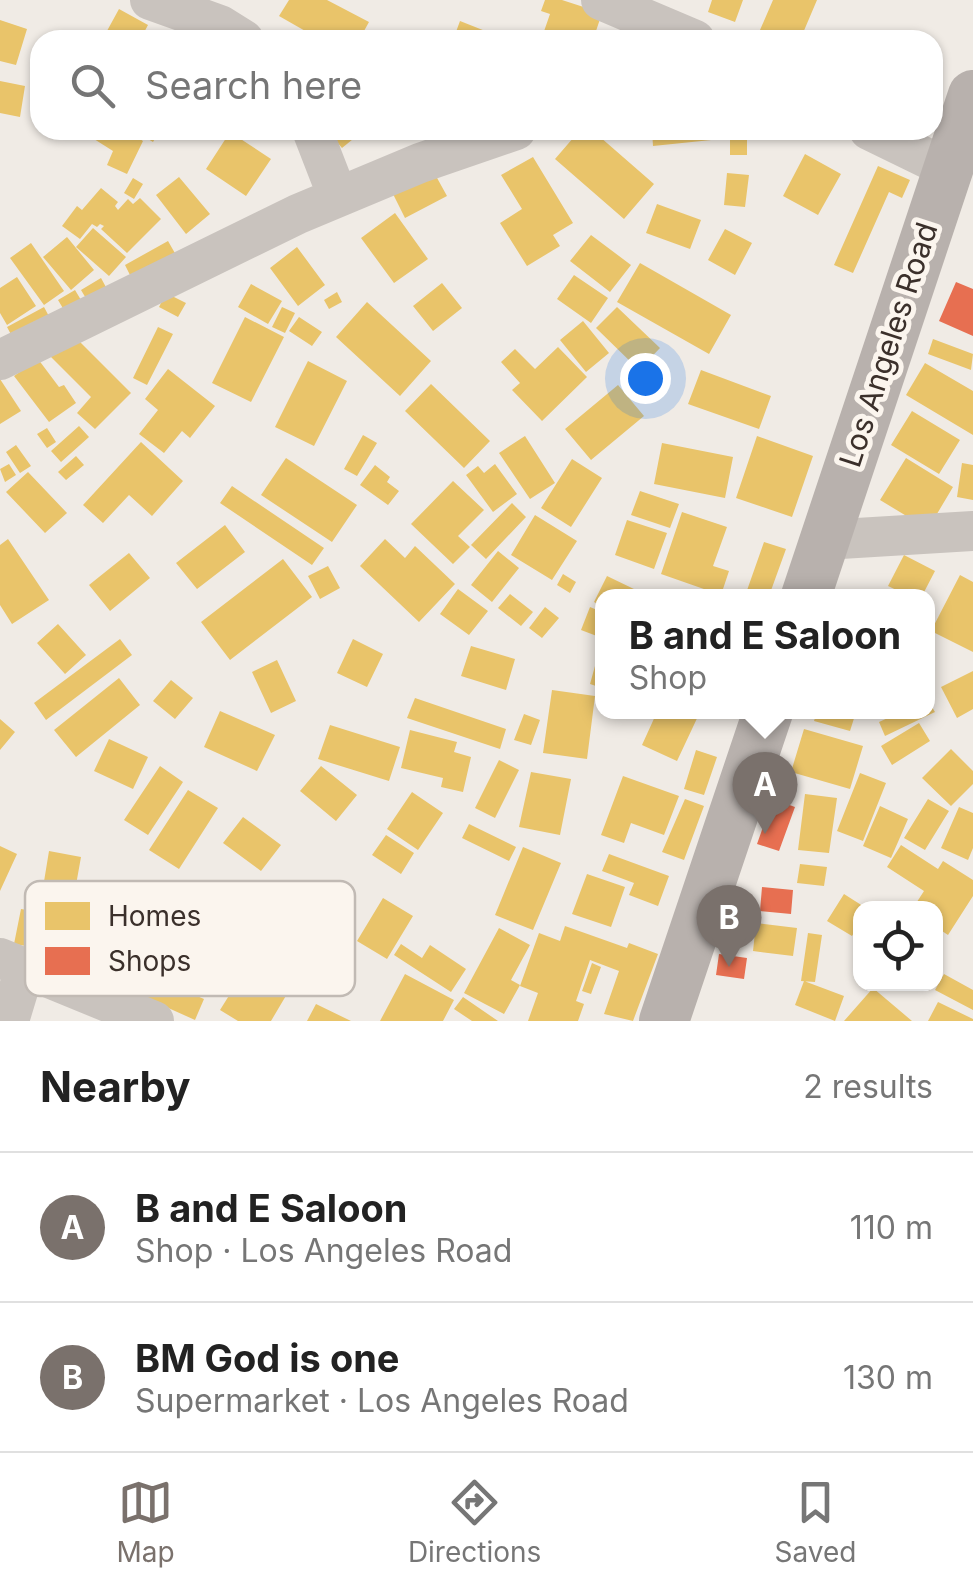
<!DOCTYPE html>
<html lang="en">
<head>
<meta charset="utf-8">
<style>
	:root { --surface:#fff; --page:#f6f6f6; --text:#222; --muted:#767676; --line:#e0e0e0; --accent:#7a716c }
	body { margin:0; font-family:Inter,sans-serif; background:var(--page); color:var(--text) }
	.controls { position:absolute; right:30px; bottom:30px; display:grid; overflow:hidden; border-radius:20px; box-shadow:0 2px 8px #0004 }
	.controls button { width:90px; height:90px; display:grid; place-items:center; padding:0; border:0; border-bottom:2px solid var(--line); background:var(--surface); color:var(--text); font:50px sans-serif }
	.you { position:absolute; left:645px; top:378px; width:35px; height:35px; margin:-25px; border:8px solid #fff; border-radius:50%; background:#1a73e8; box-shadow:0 0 0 15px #1a73e833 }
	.badge { display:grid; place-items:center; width:65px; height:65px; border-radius:50%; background:var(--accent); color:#fff; font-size:32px; font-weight:700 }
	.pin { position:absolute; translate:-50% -82px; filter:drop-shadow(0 2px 5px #0008) }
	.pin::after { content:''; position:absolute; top:52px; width:35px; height:30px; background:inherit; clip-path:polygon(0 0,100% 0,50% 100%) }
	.popup { position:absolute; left:595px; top:589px; width:340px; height:130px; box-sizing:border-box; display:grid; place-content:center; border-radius:20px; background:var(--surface); filter:drop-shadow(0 2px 8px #0005); font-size:32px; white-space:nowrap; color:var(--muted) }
	.popup b { font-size:38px; color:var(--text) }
	.popup::after { content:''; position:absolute; left:50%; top:100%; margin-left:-20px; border:20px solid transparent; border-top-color:var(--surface) }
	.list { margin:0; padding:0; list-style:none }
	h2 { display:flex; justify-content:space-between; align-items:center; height:130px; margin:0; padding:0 40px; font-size:42px }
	h2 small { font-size:32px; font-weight:400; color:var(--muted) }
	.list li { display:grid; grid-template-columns:65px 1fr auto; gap:30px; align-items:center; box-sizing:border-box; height:150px; padding:0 40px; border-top:2px solid var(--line) }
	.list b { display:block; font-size:38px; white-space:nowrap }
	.list p { margin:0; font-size:32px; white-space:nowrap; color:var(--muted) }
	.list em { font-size:32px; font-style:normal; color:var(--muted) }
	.icon { flex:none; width:55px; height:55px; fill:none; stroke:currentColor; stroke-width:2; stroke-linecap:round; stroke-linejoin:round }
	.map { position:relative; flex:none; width:973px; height:1021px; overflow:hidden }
	.search { position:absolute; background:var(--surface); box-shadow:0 2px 8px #0004; left:30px; right:30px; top:30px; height:110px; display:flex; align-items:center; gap:25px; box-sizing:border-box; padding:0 35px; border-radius:30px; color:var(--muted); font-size:38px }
	.sheet { height:430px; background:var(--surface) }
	nav { display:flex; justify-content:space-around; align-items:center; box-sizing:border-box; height:140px; border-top:2px solid var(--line); background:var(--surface); font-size:28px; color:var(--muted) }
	nav a { display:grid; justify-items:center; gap:5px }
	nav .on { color:var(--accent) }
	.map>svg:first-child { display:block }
	.homes { fill:#e9c46a }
	.shops { fill:#e76f51 }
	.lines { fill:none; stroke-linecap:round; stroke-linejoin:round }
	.minor { stroke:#c9c3be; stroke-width:40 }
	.major { stroke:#b8b1ad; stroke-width:50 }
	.labels { text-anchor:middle; stroke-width:10; stroke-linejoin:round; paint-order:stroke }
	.street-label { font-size:30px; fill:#3b302b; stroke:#fbf5ee }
	.key { fill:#fbf5ee; stroke:#c1bab4; stroke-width:2.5 }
	.key-label { font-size:28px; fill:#3b302b }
</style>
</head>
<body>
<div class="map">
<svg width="973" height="1021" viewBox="0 0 973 1021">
	<rect width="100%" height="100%" fill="#f0ebe5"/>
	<path class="homes" d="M289,0h38l42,22 -10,18h-38l-42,-24z
		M545,0h17l40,13 -9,27h-52l9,-26 -9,-3z
		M712,0h31l-8,22 -27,-10z
		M773,0h44l-17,40h-17l-23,-10z
		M119,9l29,16 -8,15h-38z
		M0,20l27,9 -11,36 -16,-4z
		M460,21l48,19h-55z
		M0,81l25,5 -5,31 -20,-4z
		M100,130h26l17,11 -16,33 -20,-9 6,-14 -19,-12z
		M133,130h27l-7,12z
		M327,130h27l4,5 -16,13z
		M580,130h12l62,54 -30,35 -69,-60z
		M652,130h68l1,9 -68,7z
		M730,130h17v25h-17z
		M230,132l41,27 -25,37 -40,-27z
		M805,154l36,20 -23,41 -35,-19z
		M533,157l40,66 -20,12 7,11 -33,20 -27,-43 22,-14 -21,-34z
		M878,166l32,14 -8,18 -13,-6 -36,81 -19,-8z
		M431,167l16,29 -42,22 -15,-30z
		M727,173l22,2 -4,32 -21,-2z
		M179,177l31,37 -24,20 -30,-39z
		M133,178l10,6 -9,15 -10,-6z
		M101,188l17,14 -3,4 3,4 10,-11 5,5 7,-6 21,21 -34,34 -26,-24 3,-3 -4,-2 -3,3 -5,-3 -12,15 -18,-13 15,-20 5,4z
		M657,204l44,16 -11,29 -44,-16z
		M395,213l33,46 -34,24 -33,-45z
		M93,228l33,29 -17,19 -33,-29z
		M725,229l27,14 -17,32 -27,-15z
		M591,235l40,30 -21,27 -40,-31z
		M67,237l27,33 -23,20 -28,-33z
		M168,241l8,14 -44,24 -7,-14z
		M31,243l33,48 -20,14 -34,-47z
		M297,247l28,38 -27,21 -28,-38z
		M640,263l91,52 -22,39 -92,-52z
		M574,275l34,23 -17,25 -34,-24z
		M17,277l19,29 -29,19 -7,-12v-25z
		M101,278l6,11 -20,11 -6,-10z
		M442,283l20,25 -29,23 -20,-25z
		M251,284l31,17 -14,23 -30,-17z
		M75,290l9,15 -17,10 -9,-15z
		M337,292l5,10 -13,7 -5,-9z
		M166,293l20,10 -8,14 -19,-10z
		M367,302l64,59 -31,35 -64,-59z
		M44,307l8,15 -37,20 -8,-15z
		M282,307l13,6 -10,20 -13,-6z
		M617,307l43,41 -21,22 -43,-42z
		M245,317l39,20 -33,65 -39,-19z
		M299,317l23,15 -10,14 -23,-15z
		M583,321l26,32 -23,19 -26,-32z
		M158,327l15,7 -26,51 -14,-7z
		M70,332l61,61 -36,36 -18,-16 14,-16 -43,-43z
		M933,339l40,15 -2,16 -43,-16z
		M558,347l29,30 -45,44 -30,-31 8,-7 -19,-21 14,-13 20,20z
		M38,359l21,28 5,-2 12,18 -27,19 -35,-46z
		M308,361l39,20 -33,65 -39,-19z
		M925,363l48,28v44l-67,-40z
		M168,369l47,37 -25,32 -8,-7 -18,22 -25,-19 19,-24 -13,-11z
		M701,370l70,26 -12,33 -71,-25z
		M0,379l21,32 -21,13z
		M431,384l59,57 -26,27 -59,-57z
		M618,385l26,31 -53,44 -26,-31z
		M912,411l48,29 -21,34 -48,-29z
		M79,426l10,11 -28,25 -10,-11z
		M47,428l9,14 -9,6 -10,-14z
		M363,435l14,8 -20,33 -13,-7z
		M525,436l30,47 -25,16 -31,-46z
		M757,436l56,20 -21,61 -56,-19z
		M141,442l42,39 -31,35 -23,-21 -26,28 -20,-18z
		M662,443l71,14 -8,41 -71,-14z
		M16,445l15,21 -11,7 -14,-21z
		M76,456l8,9 -18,15 -8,-8z
		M286,458l71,47 -25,37 -71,-47z
		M906,458l47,29 -25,42 -48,-29z
		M572,459l30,19 -31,49 -30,-19z
		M962,463l11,2v35l-16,-3z
		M9,464l7,11 -11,7 -5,-13z
		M495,464l22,30 -24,18 -27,-37 12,-9 6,7z
		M375,465l15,12 -3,5 12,9 -11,14 -28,-20z
		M28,472l39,41 -22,20 -39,-41z
		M453,481l31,29 -26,26 12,11 -17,17 -42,-40z
		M232,486l92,62 -12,17 -92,-62z
		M640,491l39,13 -9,24 -39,-13z
		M512,503l14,14 -40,42 -15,-14z
		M682,512l45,15 -14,39 16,5 -8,24 -60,-21z
		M535,515l42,26 -25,39 -41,-25z
		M627,520l40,13 -13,36 -39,-14z
		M225,525l20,27 -48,37 -21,-26z
		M8,539l41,61 -37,24 -12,-19v-60z
		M385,539l20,19 10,-12 40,38 -36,38 -59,-56z
		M764,542l22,7 -17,47h-24z
		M498,551l21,17 -27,34 -21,-17z
		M129,553l21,25 -40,33 -21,-26z
		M904,555l31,16 -13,25h-13l-21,-10z
		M283,559l29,38 -82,63 -29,-38z
		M328,566l12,22 -20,11 -12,-23z
		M563,574l13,8 -6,11 -13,-8z
		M960,575l13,7v70l-42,-21z
		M607,576l29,14 -3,6h-31v10l-8,-4z
		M458,589l30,22 -19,24 -29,-21z
		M510,594l23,18 -12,14 -23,-18z
		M545,607l14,11 -17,20 -13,-10z
		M590,607l12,5v26l-21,-8z
		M58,624l28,31 -21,19 -28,-31z
		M120,639l12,16 -86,65 -12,-17z
		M353,639l30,15 -16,33 -30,-14z
		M471,646l44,13 -9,31 -45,-14z
		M277,660l19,41 -25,12 -19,-41z
		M595,666l7,2v20l-12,-4z
		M973,671v38l-16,9 -16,-31z
		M119,678l21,27 -64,52 -22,-27z
		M171,680l22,18 -18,21 -22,-18z
		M552,690l43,6 -8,63 -44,-6z
		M415,698l91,31 -6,20 -93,-31z
		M928,701l7,11 -50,24 -6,-14 22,-10h27z
		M220,711l55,24 -18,36 -53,-24z
		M657,712h43l-23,49 -35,-16z
		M817,712h39l-6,19 -36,-10z
		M524,714l16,6 -9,25 -17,-5z
		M0,719l15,13 -15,18z
		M919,723l11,18 -38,24 -11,-19z
		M330,725l70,22 -11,34 -71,-22z
		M804,729l59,17 -13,43 -59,-17z
		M410,730l47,12 -3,10 17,5 -8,35 -22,-5 2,-9 -42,-10z
		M109,739l39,18 -15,32 -39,-18z
		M951,749l22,22v13l-22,22 -29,-28z
		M696,750l21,7 -13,38 -20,-6z
		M499,760l20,10 -24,48 -20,-10z
		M160,766l23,16 -35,53 -24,-15z
		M321,766l36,29 -21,26 -36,-30z
		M531,772l40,7 -11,56 -41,-8z
		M860,773l26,10 -23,58 -26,-10z
		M623,776l56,20 -15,39 -33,-12 -7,20 -23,-8z
		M188,790l30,18 -39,61 -30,-19z
		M412,792l31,21 -25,37 -31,-21z
		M805,794l32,4 -8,55 -31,-3z
		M685,799l19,7 -20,54 -22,-8z
		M928,799l21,12 -24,39 -21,-12z
		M880,806l28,13 -17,39 -28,-12z
		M959,807l14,6v35l-5,12 -27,-12z
		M243,817l38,28 -20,26 -38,-28z
		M469,824l47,23 -7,14 -47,-23z
		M386,835l28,18 -13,21 -29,-19z
		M901,845l37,24 5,-8 30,19v16l-25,39 -12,-8v-19h-23l11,-17 -37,-24z
		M0,846l17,8 -17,37z
		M523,847l38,16 -28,67 -38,-15z
		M49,851l32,6 -17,95 -50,-8 7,-35 18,3z
		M609,854l60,22 -11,30 -29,-11 5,-12 -32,-12z
		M800,864l27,3 -3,19 -27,-3z
		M587,874l38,13 -14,40 -39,-13z
		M257,881l28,17 -23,38 -28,-17z
		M844,894l22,14h-6v15l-8,13 -25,-15z
		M383,898l30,18 -26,43 -30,-18z
		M89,914l38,6 -7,42 -37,-6z
		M317,921l28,21 -24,31 -28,-21z
		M756,923l41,5 -4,28 -40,-5z
		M154,925l37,16 -19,44 32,14 -9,21 -69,-31z
		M565,926l62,22 2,-5 29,11 -25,67 -29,-7 15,-43 -29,-11 -14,41 8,3 -6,17h-50l10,-28 -18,-7 19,-53 21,8z
		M499,928l31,17 -19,35 9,5 -16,29 -40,-21z
		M808,933l14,2 -7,47 -14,-1z
		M401,944l21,14 8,-13 36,24 -15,23 -57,-37z
		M272,955l28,17 -29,49h-33l-18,-11 30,-48 13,8z
		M592,963l9,4 -10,27 -9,-3z
		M405,974l49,26 -11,21h-63z
		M944,974l29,16v20l-38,-20z
		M804,981l40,15 -9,25 -40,-16z
		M873,988l39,33h-68z
		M463,997l35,24h-26l-18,-12z
		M938,1002l35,17v2h-45z
		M316,1004l35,17h-44z"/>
	<path class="shops" d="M956,282l17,7v47l-34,-15z
		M773,799l22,8 -16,44 -22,-7z
		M762,887l31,3 -2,24 -31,-3z
		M719,954l28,4 -3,21 -28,-4z"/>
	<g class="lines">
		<path class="minor" d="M150,0l70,25 24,15
			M601,0l94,40
			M312,130l26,67
			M869,130l78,38
			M0,360l298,-146 122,-51 96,-33
			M824,540l149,-9
			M0,958l154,63
			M9,1021l16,-53"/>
		<path class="major" d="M806,596l167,-501
			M664,1021l104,-309"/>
	</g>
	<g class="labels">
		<g class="street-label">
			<text transform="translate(889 345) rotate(-72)" y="10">Los Angeles Road</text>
		</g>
	</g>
	<rect x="25" y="881" width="330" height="115" rx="15" class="key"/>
	<rect x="45" y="902" width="45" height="28" fill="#e9c46a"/>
	<rect x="45" y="947" width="45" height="28" fill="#e76f51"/>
	<g class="key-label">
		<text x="108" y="926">Homes</text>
		<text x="108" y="971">Shops</text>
	</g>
</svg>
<div class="controls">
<button><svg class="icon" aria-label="locate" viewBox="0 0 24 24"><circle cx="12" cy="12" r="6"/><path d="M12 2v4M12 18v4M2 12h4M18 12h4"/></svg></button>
</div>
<div class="you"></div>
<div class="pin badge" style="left:765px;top:834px">A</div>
<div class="popup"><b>B and E Saloon</b>Shop</div>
<div class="pin badge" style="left:729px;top:967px">B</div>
<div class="search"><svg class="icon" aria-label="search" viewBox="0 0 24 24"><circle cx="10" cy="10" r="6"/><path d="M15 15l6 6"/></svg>Search here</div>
</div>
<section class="sheet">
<h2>Nearby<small>2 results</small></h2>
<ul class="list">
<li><span class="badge">A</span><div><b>B and E Saloon</b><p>Shop · Los Angeles Road</p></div><em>110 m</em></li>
<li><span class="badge">B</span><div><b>BM God is one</b><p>Supermarket · Los Angeles Road</p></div><em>130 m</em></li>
</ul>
</section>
<nav>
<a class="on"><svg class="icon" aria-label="map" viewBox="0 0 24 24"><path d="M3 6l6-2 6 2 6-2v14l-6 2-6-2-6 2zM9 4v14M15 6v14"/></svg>Map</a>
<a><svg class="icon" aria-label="directions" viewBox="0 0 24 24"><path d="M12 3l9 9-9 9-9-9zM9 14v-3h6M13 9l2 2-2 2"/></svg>Directions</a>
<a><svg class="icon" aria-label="saved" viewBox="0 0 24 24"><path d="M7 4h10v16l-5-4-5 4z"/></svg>Saved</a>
</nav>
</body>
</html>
